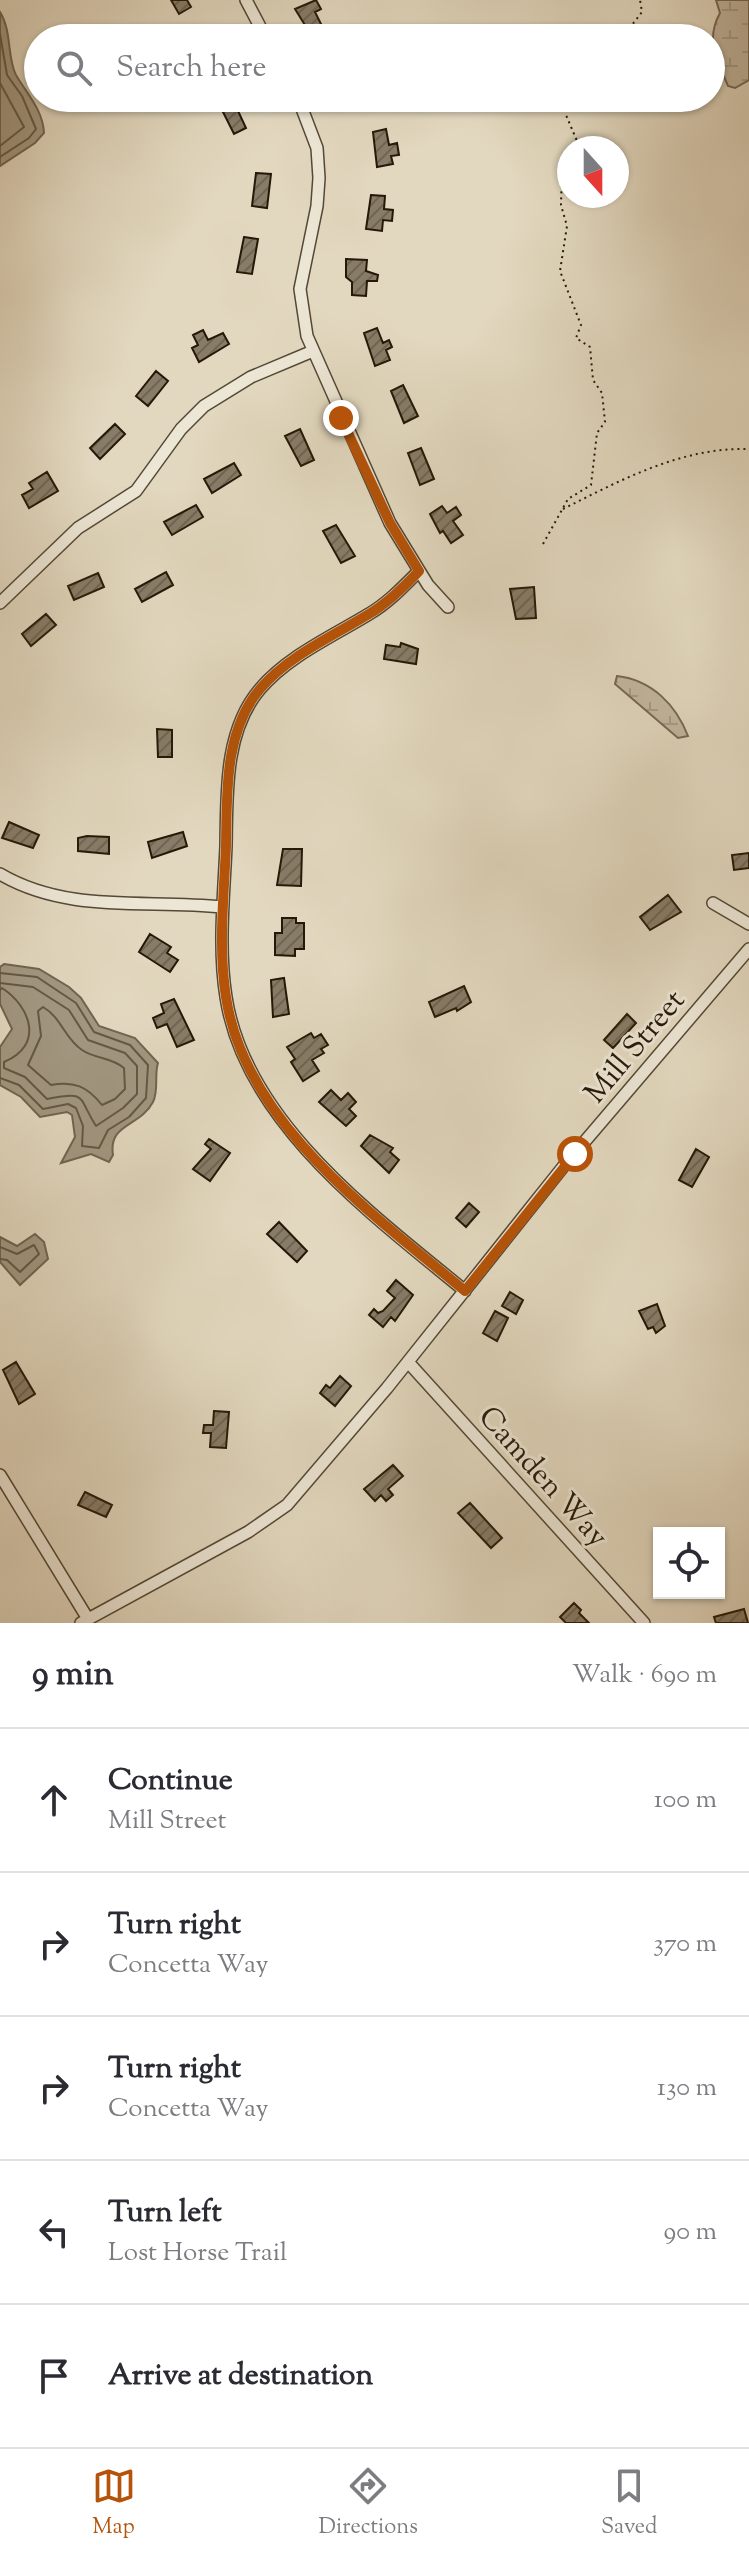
<!DOCTYPE html>
<html lang="en">
<head>
<meta charset="utf-8">
<style>
	:root { --surface:#fff; --page:#f7f7f7; --text:#2b2b33; --muted:#7c7c81; --line:#e1e1e2; --accent:#b45309 }
	body { margin:0; font-family:"Sorts Mill Goudy",serif; background:var(--page); color:var(--text) }
	.controls { position:absolute; right:24px; bottom:24px; display:grid; overflow:hidden; border-radius:0px; box-shadow:0 2px 6px #0004 }
	.controls button { width:72px; height:72px; display:grid; place-items:center; padding:0; border:0; border-bottom:2px solid var(--line); background:var(--surface); color:var(--text); font:40px sans-serif }
	.compass { position:absolute; left:557px; top:136px; width:72px; height:72px; border-radius:50%; background:var(--surface); box-shadow:0 2px 6px #0004; rotate:159deg }
	.stop { position:absolute; width:24px; height:24px; margin:-18px; border:6px solid #b45309; border-radius:50%; background:#fff }
	.stop.end { background:#b45309; border-color:#fff; box-shadow:0 2px 8px #0008 }
	.list { margin:0; padding:0; list-style:none }
	h2 { display:flex; justify-content:space-between; align-items:center; height:104px; margin:0; padding:0 32px; font-size:34px }
	h2 small { font-size:26px; font-weight:400; color:var(--muted) }
	.list li { display:grid; grid-template-columns:52px 1fr auto; gap:24px; align-items:center; box-sizing:border-box; height:144px; padding:0 32px; border-top:2px solid var(--line) }
	.list b { display:block; font-size:30px; white-space:nowrap }
	.list p { margin:0; font-size:26px; white-space:nowrap; color:var(--muted) }
	.list em { font-size:26px; font-style:normal; color:var(--muted) }
	.icon { flex:none; width:44px; height:44px; fill:none; stroke:currentColor; stroke-width:2; stroke-linecap:round; stroke-linejoin:round }
	.map { position:relative; flex:none; width:749px; height:1623px; overflow:hidden }
	.search { position:absolute; background:var(--surface); box-shadow:0 2px 6px #0004; left:24px; right:24px; top:24px; height:88px; display:flex; align-items:center; gap:20px; box-sizing:border-box; padding:0 28px; border-radius:44px; color:var(--muted); font-size:30px }
	.sheet { height:824px; background:var(--surface) }
	nav { display:flex; justify-content:space-around; align-items:center; box-sizing:border-box; height:112px; border-top:2px solid var(--line); background:var(--surface); font-size:22px; color:var(--muted) }
	nav a { display:grid; justify-items:center; gap:4px }
	nav .on { color:var(--accent) }
	.map>svg:first-child { display:block }
	.wetland { fill:url(#wetland-marsh); stroke:#746854; stroke-width:2 }
	.water { fill:#a29781; stroke:#706451; stroke-width:2 }
	.lines { fill:none; stroke-linecap:round; stroke-linejoin:round }
	.shore { stroke:#645844; stroke-width:2 }
	.building { fill:url(#building-hatch); stroke:#251808; stroke-width:2 }
	.street-casing { stroke:#544836; stroke-width:14 }
	.path { stroke:#251808; stroke-width:2; stroke-dasharray:2 4; stroke-linecap:butt }
	.street { stroke:#ece6d5; stroke-width:11 }
	.route { stroke:#b45309; stroke-width:10 }
	.labels { text-anchor:middle; stroke-width:6; stroke-linejoin:round; paint-order:stroke }
	.street-label { font-size:30px; fill:#251808; stroke:#ece6d5 }
</style>
</head>
<body>
<div class="map">
<svg width="749" height="1623" viewBox="0 0 749 1623">
	<defs>
		<pattern id="wetland-marsh" width="20" height="14" patternUnits="userSpaceOnUse" patternTransform="scale(2)"><rect width="20" height="14" fill="#c2b7a0"/><path d="M1 5h8M5 5V1M11 12h8M15 12V8" fill="none" stroke="#a79d88"/></pattern>
		<pattern id="building-hatch" width="6" height="6" patternUnits="userSpaceOnUse" patternTransform="scale(2)"><rect width="6" height="6" fill="#877c67"/><path d="M-1 1l2-2M0 6l6-6M5 7l2-2" fill="none" stroke="#6e6553"/></pattern>
	</defs>
	<rect width="100%" height="100%" fill="#e2d8bf"/>
	<filter id="stains"><feTurbulence type="fractalNoise" baseFrequency=".0025" numOctaves="4"/><feColorMatrix values="0 0 0 0 .2 0 0 0 0 .09 0 0 0 0 .02 0 0 0 .5 -.17"/></filter>
	<radialGradient id="worn" r=".72"><stop offset=".6" stop-color="#630" stop-opacity="0"/><stop offset="1" stop-color="#630" stop-opacity=".3"/></radialGradient>
	<path class="wetland" d="M716,0h33v80l-14,8 -7,-2c-11,-27 -23,-46 -8,-73z
		M617,676c35,4 59,29 71,60l-10,2 -63,-54z"/>
	<path class="water" d="M0,12c12,19 7,46 16,63 11,19 27,35 28,58l-9,10 -35,23z
		M4,964l35,5 30,18 12,11 18,28 36,12 23,25c-4,12 1,27 -5,39 -13,25 -45,21 -40,53l-4,7 -18,-8 -30,9 14,-26 -3,-22 -5,-3 -27,5 -19,-20 -21,-12v-38l12,-18 -12,-25v-37z
		M35,1234l9,8 4,17 -28,26 -20,-23v-25l17,9z"/>
	<g class="lines">
		<path class="shore" d="M0,34l7,41 15,21 14,33 -7,9 -29,19
			M0,83l24,44 -24,19
			M0,973l37,4 39,26 18,29 36,13 18,20 -2,33 -17,19 -21,13 -9,18 -17,-2 1,-20 -7,-18 -8,-4 -25,5 -24,-24 -19,-7
			M0,983l33,4 36,23 19,30 37,13 12,13v28l-14,14 -27,18c-19,-30 -8,-35 -49,-27l-22,-22 -21,-9v-6c41,-17 26,-56 -2,-74l-2,2
			M43,1007c19,11 21,31 39,43 13,9 29,7 42,18l1,21 -10,10 -13,6c-15,-19 -28,-24 -51,-20l-23,-20 13,-29 -3,-25z
			M0,1247l17,7 17,-9 5,9 -19,18 -13,-12 -7,-1"/>
	</g>
	<path class="building" d="M171,0h16l4,7 -12,7z
		M316,0l5,9 -6,3 10,20 -12,6 -18,-29z
		M232,98l14,30 -12,6 -15,-30z
		M386,129l3,16 8,-2 2,12 -8,1 2,8 -16,3 -4,-35z
		M256,173l15,1 -4,34 -15,-2z
		M371,195l14,1 -1,13 9,1 -1,11 -9,-1 -1,11 -16,-2z
		M244,237l14,2 -6,35 -15,-2z
		M346,259l21,1 -1,11 12,4 -1,6h-10l-1,15 -14,-1v-13l-6,-5z
		M377,328l6,15 6,-3 3,7 -6,3 4,10 -15,6 -11,-33z
		M203,330l5,10 15,-7 6,11 -30,18 -7,-14 6,-3 -5,-10z
		M156,371l12,10 -20,25 -12,-10z
		M403,385l15,31 -14,7 -13,-32z
		M115,424l10,10 -25,25 -10,-11z
		M300,429l14,31 -13,6 -16,-30z
		M421,448l13,31 -14,6 -12,-32z
		M234,463l7,12 -29,18 -8,-14z
		M47,472l11,19 -29,17 -7,-13 11,-6 -4,-6z
		M196,505l7,12 -31,18 -8,-13z
		M442,506l5,7 9,-6 5,8 -8,6 10,14 -12,8 -8,-12 -3,2 -10,-19z
		M336,525l19,31 -14,7 -18,-32z
		M166,572l7,13 -31,17 -7,-13z
		M98,573l6,14 -30,13 -6,-14z
		M534,587l2,31 -20,1 -6,-30z
		M46,614l10,11 -25,21 -9,-12z
		M401,643l17,6 -2,15 -32,-5 2,-14 14,2z
		M157,729l15,1v27h-14z
		M9,822l30,13 -6,13 -31,-10z
		M183,832l4,14 -35,12 -4,-16z
		M87,836l22,1v17l-31,-3v-13z
		M283,849h19l-1,37 -24,-1z
		M749,853v15l-15,2 -2,-15z
		M668,895l13,17 -31,18 -10,-13z
		M282,918h14v5h8v26h-9v7l-20,-1v-22h7z
		M150,934l21,13 -4,6 11,7 -8,12 -31,-20z
		M284,978l5,36 -16,3 -2,-37z
		M464,986l7,16 -14,9 -1,-3 -21,9 -6,-15z
		M174,999l20,41 -17,7 -10,-23 -10,4 -4,-10 11,-5 -3,-9z
		M627,1014l9,9 -23,25 -9,-8z
		M311,1033l3,5 7,-4 7,11 -7,4 3,4 -12,7 7,11 -16,10 -12,-19 4,-3 -8,-12z
		M331,1090l10,10 7,-7 8,9 -7,7 7,7 -10,10 -27,-24z
		M370,1135l23,13 -3,4 9,8 -10,13 -28,-27z
		M209,1139l21,14 -20,28 -17,-12 18,-20 -6,-5z
		M696,1149l13,8 -17,30 -13,-7z
		M469,1203l10,9 -13,15 -10,-9z
		M279,1222l28,29 -10,11 -30,-28z
		M396,1280l17,15 -18,26 -4,-4 -8,10 -14,-12 5,-6 4,4 5,-2 12,-13 -8,-7z
		M510,1292l13,8 -7,14 -14,-8z
		M657,1304l8,22 -9,7 -3,-6 -5,2 -9,-18z
		M495,1311l13,7 -11,23 -14,-8z
		M16,1362l19,32 -16,10 -16,-34z
		M340,1376l11,10 -16,20 -15,-13 6,-8 4,3z
		M214,1411l15,1 -3,36 -16,-1 1,-14h-8l1,-8h9z
		M393,1465l10,11 -15,13 5,6 -7,6 -5,-6 -6,6 -11,-12z
		M85,1492l27,13 -6,12 -28,-12z
		M470,1503l32,35 -11,10 -33,-35z
		M574,1603l7,7 -2,3 10,10h-23l-6,-6z
		M744,1609l4,14h-32l-2,-6z"/>
	<g class="lines">
		<g class="street-casing">
			<path id="street" d="M246,0l20,38
				M298,98l19,50 2,30 -2,28 -17,83 7,47 83,187 38,62 20,22
				M419,571c-15,15 -31,32 -50,43 -36,22 -81,42 -109,75 -36,42 -33,105 -34,157 -2,49 -8,101 0,151 19,125 147,218 239,294
				M0,603l78,-75 58,-37 45,-62 23,-23 47,-29 62,-26
				M0,874c68,40 146,25 222,33
				M713,903l36,21
				M408,1362l236,261
				M0,1475l88,144
				M81,1623l167,-91 39,-27 100,-117 176,-221 186,-218"/>
		</g>
		<path class="path" d="M622,38l20,-26 -2,-12
			M565,98l1,17 11,26 -3,7
			M583,98l17,3 12,-3
			M563,509c58,-29 119,-62 186,-60
			M543,544l25,-45 23,-14 6,-52 8,-11 -3,-29 -9,-13 -3,-33 -14,-9 5,-13 -21,-54 7,-45 -6,-21 1,-34 7,-11"/>
		<use href="#street" class="street"/>
	</g>
	<g class="lines">
		<path class="route" d="M341,418l49,105 29,48c-15,16 -31,32 -50,43 -36,22 -81,42 -109,75 -36,42 -33,105 -34,157 -2,49 -8,101 0,151 19,127 147,217 239,294l110,-137"/>
	</g>
	<g class="labels">
		<g class="street-label">
			<text transform="translate(634 1046) rotate(-50)" y="10">Mill Street</text>
			<text transform="translate(544 1476) rotate(48)" y="10">Camden Way</text>
		</g>
	</g>
	<rect width="100%" height="100%" filter="url(#stains)"/>
	<rect width="100%" height="100%" fill="url(#worn)"/>
</svg>
<div class="controls">
<button><svg class="icon" aria-label="locate" viewBox="0 0 24 24"><circle cx="12" cy="12" r="6"/><path d="M12 2v4M12 18v4M2 12h4M18 12h4"/></svg></button>
</div>
<svg class="compass" viewBox="-18 -18 36 36"><path d="M0-13l5 13h-10z" fill="#e53935"/><path d="M0 13l5-13h-10z" fill="#7c7c81"/></svg>
<div class="stop" style="left:575px;top:1154px"></div>
<div class="stop end" style="left:341px;top:418px"></div>
<div class="search"><svg class="icon" aria-label="search" viewBox="0 0 24 24"><circle cx="10" cy="10" r="6"/><path d="M15 15l6 6"/></svg>Search here</div>
</div>
<section class="sheet">
<h2>9 min<small>Walk · 690 m</small></h2>
<ul class="list">
<li><svg class="icon" aria-label="ahead" viewBox="0 0 24 24"><path d="M12 20V5M6 11l6-6 6 6"/></svg><div><b>Continue</b><p>Mill Street</p></div><em>100 m</em></li>
<li><svg class="icon" aria-label="right" viewBox="0 0 24 24"><path d="M7 20v-9h11M14 6l5 5-5 5"/></svg><div><b>Turn right</b><p>Concetta Way</p></div><em>370 m</em></li>
<li><svg class="icon" aria-label="right" viewBox="0 0 24 24"><path d="M7 20v-9h11M14 6l5 5-5 5"/></svg><div><b>Turn right</b><p>Concetta Way</p></div><em>130 m</em></li>
<li><svg class="icon" aria-label="left" viewBox="0 0 24 24"><path d="M17 20v-9H6M10 6l-5 5 5 5"/></svg><div><b>Turn left</b><p>Lost Horse Trail</p></div><em>90 m</em></li>
<li><svg class="icon" aria-label="arrive" viewBox="0 0 24 24"><path d="M6 21V4h12l-3 4 3 4H6"/></svg><div><b>Arrive at destination</b></div></li>
</ul>
</section>
<nav>
<a class="on"><svg class="icon" aria-label="map" viewBox="0 0 24 24"><path d="M3 6l6-2 6 2 6-2v14l-6 2-6-2-6 2zM9 4v14M15 6v14"/></svg>Map</a>
<a><svg class="icon" aria-label="directions" viewBox="0 0 24 24"><path d="M12 3l9 9-9 9-9-9zM9 14v-3h6M13 9l2 2-2 2"/></svg>Directions</a>
<a><svg class="icon" aria-label="saved" viewBox="0 0 24 24"><path d="M7 4h10v16l-5-4-5 4z"/></svg>Saved</a>
</nav>
</body>
</html>
